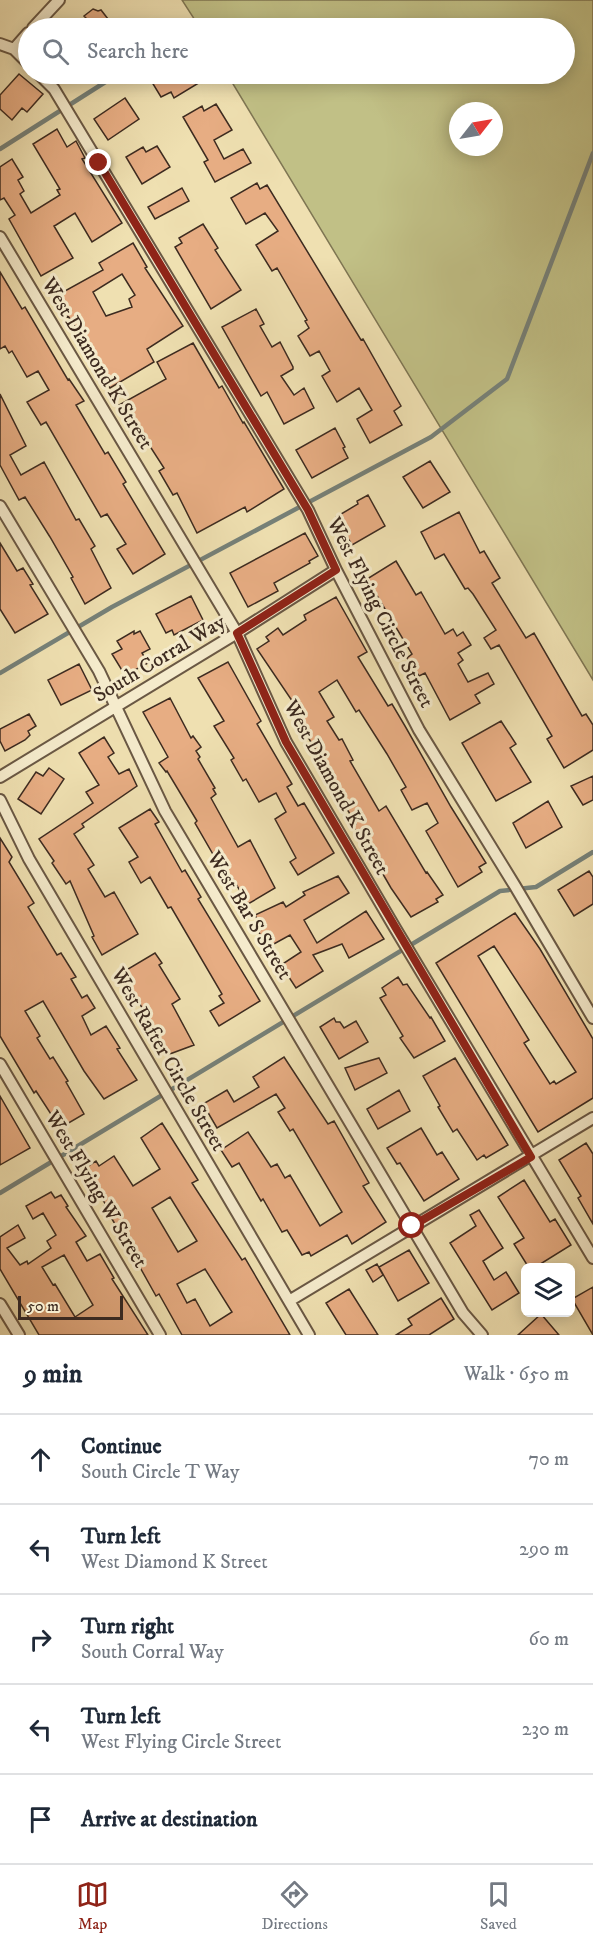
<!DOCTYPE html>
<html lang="en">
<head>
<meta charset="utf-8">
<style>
	:root { --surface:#fff; --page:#f2f2f3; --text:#1f2937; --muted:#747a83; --line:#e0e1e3; --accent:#8f2418 }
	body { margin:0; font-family:"IM FELL DW Pica",serif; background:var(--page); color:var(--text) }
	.controls { position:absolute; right:18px; bottom:18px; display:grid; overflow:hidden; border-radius:9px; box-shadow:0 3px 15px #0003 }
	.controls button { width:54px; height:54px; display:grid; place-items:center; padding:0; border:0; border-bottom:2px solid var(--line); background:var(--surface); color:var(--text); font:30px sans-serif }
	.compass { position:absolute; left:449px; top:102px; width:54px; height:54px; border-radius:50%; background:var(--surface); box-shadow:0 3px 15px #0003; rotate:59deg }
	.scale { position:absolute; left:18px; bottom:15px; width:105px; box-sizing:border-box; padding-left:6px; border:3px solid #3d2b20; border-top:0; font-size:16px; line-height:21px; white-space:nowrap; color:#3d2b20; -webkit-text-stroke:4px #f5ebcc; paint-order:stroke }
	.stop { position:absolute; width:18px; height:18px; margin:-14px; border:4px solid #8f2418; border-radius:50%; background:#fff }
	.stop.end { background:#8f2418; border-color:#fff; box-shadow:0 2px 6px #0008 }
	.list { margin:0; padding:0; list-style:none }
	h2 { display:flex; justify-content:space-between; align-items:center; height:78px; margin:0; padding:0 24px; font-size:26px }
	h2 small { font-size:20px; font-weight:400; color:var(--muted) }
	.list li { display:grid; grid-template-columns:39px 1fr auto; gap:18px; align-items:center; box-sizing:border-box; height:90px; padding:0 24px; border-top:2px solid var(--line) }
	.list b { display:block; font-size:22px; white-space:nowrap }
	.list p { margin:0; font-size:20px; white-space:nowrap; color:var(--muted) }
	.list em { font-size:20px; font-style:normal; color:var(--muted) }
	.icon { flex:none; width:33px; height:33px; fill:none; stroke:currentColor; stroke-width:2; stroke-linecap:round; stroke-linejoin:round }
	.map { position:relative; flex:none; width:593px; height:1335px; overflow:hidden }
	.search { position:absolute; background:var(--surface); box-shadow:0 3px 15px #0003; left:18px; right:18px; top:18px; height:66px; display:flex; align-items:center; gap:15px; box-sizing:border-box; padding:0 21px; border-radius:33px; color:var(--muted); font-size:22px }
	.sheet { height:528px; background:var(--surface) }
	nav { display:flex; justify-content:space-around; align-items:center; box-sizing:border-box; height:84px; border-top:2px solid var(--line); background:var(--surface); font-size:16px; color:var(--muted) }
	nav a { display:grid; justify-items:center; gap:3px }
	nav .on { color:var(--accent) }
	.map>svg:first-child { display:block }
	.green { fill:#c1c086; stroke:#7f7653; stroke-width:1.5; fill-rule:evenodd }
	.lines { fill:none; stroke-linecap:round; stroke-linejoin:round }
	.stream { stroke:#768179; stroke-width:4.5 }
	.building { fill:#e7ad83; stroke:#3d2b20; stroke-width:1.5; fill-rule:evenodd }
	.minor-casing { stroke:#6a5844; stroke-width:14 }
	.minor { stroke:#f5ebcc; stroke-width:10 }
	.route { stroke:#8f2418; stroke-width:8 }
	.labels { text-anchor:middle; stroke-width:6; stroke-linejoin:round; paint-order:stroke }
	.street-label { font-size:21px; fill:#3d2b20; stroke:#f5ebcc }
</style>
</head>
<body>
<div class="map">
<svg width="593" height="1335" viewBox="0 0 593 1335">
	<rect width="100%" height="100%" fill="#efe0b1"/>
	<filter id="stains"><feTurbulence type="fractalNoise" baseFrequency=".00333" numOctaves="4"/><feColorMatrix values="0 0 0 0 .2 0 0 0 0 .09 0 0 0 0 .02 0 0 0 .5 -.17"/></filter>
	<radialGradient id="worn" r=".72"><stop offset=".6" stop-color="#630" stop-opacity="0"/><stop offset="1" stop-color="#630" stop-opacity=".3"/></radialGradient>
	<path class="green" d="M182,0h411v680l-366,-606h337v-46h-364zM458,111h36v36h-36z"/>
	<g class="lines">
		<path class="stream" d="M0,149l118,-75
			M0,673l112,-66 319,-170 76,-58 86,-226
			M0,1193l500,-302 36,-4 57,-35"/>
	</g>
	<path class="building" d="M93,9l5,2 3,-1 14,18h-42l14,-9 -3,-3z
		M19,74l24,20 -16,18 -5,-4 -10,12 -12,-11v-14z
		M147,74h51l4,7 -28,17 -3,-6 -10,5z
		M125,98l14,21 -31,21 -14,-21z
		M216,104l16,26 -18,10 10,19 19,-10 8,14 -36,19 -11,-20 4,-2 -25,-43 19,-11 2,5z
		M57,129l10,18 9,-6 9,17 -3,1 40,64 -30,19 -17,-29 -19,12 -2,1 19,32 -32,18 -32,-57 6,-4 -11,-17 -4,2v-33l12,-8 11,18 -5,3 6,11 -4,3 11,19 29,-18 -3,-5 3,-1 -27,-45z
		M157,146l13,21 -28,17 -16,-27 17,-10 3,5z
		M257,183l3,6 7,-4 94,155 2,-1 38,67 -7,5 8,14 -32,18 -13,-24 15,-9 -13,-22 -22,14 -15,-26 8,-5 -11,-20 -9,5 -12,-20 11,-8 -4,-7 2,-1 -30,-52 -5,3 -16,-26 22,-14 -13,-18 -19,11 -15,-26z
		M182,188l7,13 -34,18 -7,-12z
		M203,224l15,24 -3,2 26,40 -30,19 -36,-62 7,-4 -3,-5z
		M133,243l14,24 -2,1 38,58 -36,23 7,13 -44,26 -15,-24 4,-2 -31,-46 -2,1 -12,-20 49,-27 -4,-7zM122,274l13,21 -6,4 3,8 -26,9 -13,-24z
		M0,272l22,37 3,-2 43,73 1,-1 15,22 -8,4 29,49 3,-2 18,30 -3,2 42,70 -32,20 -16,-25 9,-5 -19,-30 -6,3 -55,-95 -5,3 -14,-23 22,-12 -11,-19 -11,6 -15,-26 -3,2 -4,-7 -5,3z
		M256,309l8,15 -4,2 12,21 8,-5 13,25v2l-12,7 13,19 10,-7 10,20 -30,16 -17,-32 -6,4 -39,-69z
		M193,343l26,45 3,-2 21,37 1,-1 40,67 -37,23 -2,-5 -48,26 -20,-40 -4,2 -14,-24 5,-3 -29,-45 -4,2 -12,-20 47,-26 -9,-17z
		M0,394l26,52 -16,9 11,20 23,-13 32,58 3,-1 16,27 -4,3 20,39 -26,16 -14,-26 2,-1 -23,-40 -25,-40 -6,3 -19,-35z
		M335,428l10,19 -2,1 5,10 -36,20 -16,-28z
		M430,461l20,31 -27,16 -20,-31z
		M368,495l17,31 -33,19 -16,-28 22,-13 -1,-3z
		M459,512l21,41 4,-2 16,27 -8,5 34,55 8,-5 48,83 4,-2 7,11v25l-29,18 -17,-29 5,-3 -53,-91 -8,4 -7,-11 12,-8 -23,-36 -5,-6 -3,1 -21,-35 -9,5 -14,-27z
		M305,533l13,23 -9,5 1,2 -36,20 4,8 -30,16 -18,-34z
		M0,543l17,28 6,-3 10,16 -3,1 18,29 -33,19 -15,-24z
		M396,561l20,34 5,-3 24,42 8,-5 4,7 6,-4 8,13 -13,8 5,7 -5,4 10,18 20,-9 6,11 -19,11 5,8 -30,17 -25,-47 -6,3 -12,-18 5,-4 -45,-75z
		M191,596l12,24 -29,15 -2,-5 -6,3 -10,-19z
		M336,597l31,55 -9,5 30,49 4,-2 13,22 46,81 35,56 -7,4 3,5 -24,15 -32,-56 12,-8 -11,-20 -15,7 -11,-20 5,-3 -19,-33 -28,-44 -3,2 -19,-32 -18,12 15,25 -7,4 12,19 3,-1 11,21 -3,1 29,50 7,-5 40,67 1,-1 16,23 -7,4 2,3 -27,15 -20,-29 -26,-45 -1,1 -11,-18 3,-2 -24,-40 -15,-32 -23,-38 5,-3 -42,-62 12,-8 -3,-4 12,-9 5,7 23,-15 -2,-5z
		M134,631v3l6,-3 10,18 -8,4 6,10 -15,8 -10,1 -11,-18 10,-5 -5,-8z
		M228,662l33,59 -4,3 35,60 -5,3 11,19 6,-3 30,50 -36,22 -8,-13 6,-4 -21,-39 11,-7 -10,-19 -17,9 -13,-23 -3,2 -12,-21 3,-2 -20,-32 10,-5 -26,-43z
		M79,664l13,26 -31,15 -13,-25z
		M170,698l21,40 2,-2 8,11 -5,4 4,6 -2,2 17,29 -2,1 3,5 -5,4 27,49 12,-7 25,48 -27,16 -15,-25 -4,3 -34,-59 2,-2 -30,-50 -1,1 -7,-9 9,-6 -25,-45z
		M29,714l7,12 -8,5 2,4 -5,5 -20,11 -5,-10v-12z
		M501,721l15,23 -6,4 21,34 -35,19 -34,-58z
		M104,737l10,16 -6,4 11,17 10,-5 8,17 -55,38 2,3 -10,7 20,31 -6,4 17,28 9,-5 24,42 -36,21 -10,-18 2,-1 -24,-55 -4,3 -14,-21 2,-2 -15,-22 54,-36 -7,-11 13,-7 -20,-32z
		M49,768l15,11 -23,35 -23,-15 18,-27 7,4z
		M593,776v24l-10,5 -12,-19z
		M548,801l14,26 -36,21 -13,-25z
		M150,809l9,13 -4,2 27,48 3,-2 16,27 -3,2 62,102 -41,25 -9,-15 14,-8 -5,-7 3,-2 -51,-87 -3,1 -18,-31 -9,6 -12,-21 9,-5 -19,-29z
		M0,838l12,19 -3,5 25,41 -6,4 29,48 4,-2 15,24 -5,2 11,19 5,-3 8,13 -13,8 9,19 15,-9 14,22 -3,1 20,31 -33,19 -20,-28 -41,-70 -18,10 15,25 -3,2 13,21 3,-2 15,24 -2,1 18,32 -24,14 -24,-37 -2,2 -34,-57z
		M589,871l4,6v27l-19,12 -16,-26z
		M338,876l11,17 -45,27 13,23 49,-32 18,28 -35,19 -7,-14 -29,11 10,16 -27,17 -15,-23 20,-13 -11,-17 -18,10 -4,-5 -4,1 -9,-15 4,-3 -4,-8 28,-13 3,5 19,-12 -2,-3z
		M515,913l25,36 53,90v59l-55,34 -102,-169zM494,946l82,126 -20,12 -2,-3 -4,3 -26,-41 5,-3 -51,-84z
		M155,953l7,10 -3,2 21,34 -8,5 22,41 -27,10 -44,-83z
		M398,977l5,8 4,-1 23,34 1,-1 14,24 -31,17 -14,-20 3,-2 -23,-38 6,-3 -4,-7z
		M334,1018l2,4h4l4,6 12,-7 12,21 -29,17 -19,-32z
		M284,1057l44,67 6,-3 35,62 -6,3 23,36 -34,22 -5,-9 -36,21 -2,-4 -7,3 -15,-25 -5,2 -19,-33 -2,2 -22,-38 -7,4 -11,-17 27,-18 23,35 6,-3 8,14 5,-3 30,51 22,-14 -49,-83 -3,2 -12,-19 7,-4 -9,-14 -59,34 -14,-24 24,-14 7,12 25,-15 -6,-10z
		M379,1058l8,15 -32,17 -10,-22z
		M455,1058l53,87 -22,13 -2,-3 -7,5 -20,-31 -4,3 -15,-25 2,-1 -17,-30z
		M399,1090l11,21 -32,18 -11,-20z
		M0,1096l30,52 -30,17z
		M162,1123l36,57 -6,3 50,77 3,-2 45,77h-108l-23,-41 -3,2 -19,-34 -1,1 -11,-20 1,-1 -22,-36 2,-1 -22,-36 12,-8 3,5 15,-10 19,30 27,-17 -19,-31zM170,1197l27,44 -19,11 -26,-44zM205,1269l27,43 -22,14 -15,-27 -8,4 -10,-19z
		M421,1128l16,27 5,-3 17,27 -35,22 -24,-38 -3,1 -10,-16z
		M586,1143l7,11v70l-15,-26 3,-2 -22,-36z
		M524,1180l26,42 5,-3 16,26 -37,23h-5l-15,-24 10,-6 -26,-41z
		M51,1192l4,6 6,-3 7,11 -2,1 20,29 -10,6 11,19 13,-7 14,24 -2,1 36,56h-109l-39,-66v-32l18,-12 7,13 -18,10 13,17 7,-4 1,3 23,-16 -4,-7 9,-6 -13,-22 -10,6 -7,-13zM64,1255l29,50 -18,12 -20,-33 -2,1 -11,-18z
		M479,1210l24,38 -20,13 11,19 12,-8 13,21 -27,17 -42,-67 26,-17 -6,-11z
		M409,1250l20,33 -31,18 -19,-34z
		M377,1264l6,11 -10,7 -7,-12z
		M593,1287v48l-21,-36z
		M349,1289l29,46h-32l-20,-32z
		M441,1298l13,21 -25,16h-33l16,-10 -4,-6z
		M541,1314l18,21h-41z"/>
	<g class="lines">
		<g class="minor-casing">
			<path id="minor" d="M33,28l26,-28
				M0,44l14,5 14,14
				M14,49l14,-16
				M39,74l15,15 254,421 28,60 83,160 96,156 78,132
				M0,237l237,396 49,109 109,186 198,330
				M0,506l99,165 66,140 298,502 19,22
				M0,777l237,-144 99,-63
				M0,800l29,59 280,476
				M0,1064l160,271
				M289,1301l304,-183
				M0,1304l19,31"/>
		</g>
		<use href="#minor" class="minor"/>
	</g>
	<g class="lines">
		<path class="route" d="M99,163l209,347 28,60 -99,63 49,109 245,415 -119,69"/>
	</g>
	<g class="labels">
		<g class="street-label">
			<text transform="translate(98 363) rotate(59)" y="7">West Diamond K Street</text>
			<text transform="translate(381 612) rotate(63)" y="7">West Flying Circle Street</text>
			<text transform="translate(159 658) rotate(-31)" y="7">South Corral Way</text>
			<text transform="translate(337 787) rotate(61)" y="7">West Diamond K Street</text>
			<text transform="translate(250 915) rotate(59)" y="7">West Bar S Street</text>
			<text transform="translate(169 1059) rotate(60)" y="7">West Rafter Circle Street</text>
			<text transform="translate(97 1189) rotate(59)" y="7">West Flying W Street</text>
		</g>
	</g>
	<rect width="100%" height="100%" filter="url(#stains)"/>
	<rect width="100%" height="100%" fill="url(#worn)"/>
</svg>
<div class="controls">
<button><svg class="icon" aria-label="layers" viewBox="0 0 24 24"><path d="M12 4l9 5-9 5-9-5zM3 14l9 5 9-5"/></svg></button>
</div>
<svg class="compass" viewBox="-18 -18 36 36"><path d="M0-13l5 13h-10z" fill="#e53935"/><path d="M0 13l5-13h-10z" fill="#747a83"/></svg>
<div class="scale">50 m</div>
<div class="stop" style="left:412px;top:1226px"></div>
<div class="stop end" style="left:99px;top:163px"></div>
<div class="search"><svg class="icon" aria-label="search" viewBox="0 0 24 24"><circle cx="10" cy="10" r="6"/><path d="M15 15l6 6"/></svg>Search here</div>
</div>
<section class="sheet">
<h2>9 min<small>Walk · 650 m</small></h2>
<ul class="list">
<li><svg class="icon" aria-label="ahead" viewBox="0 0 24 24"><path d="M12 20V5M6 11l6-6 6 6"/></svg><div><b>Continue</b><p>South Circle T Way</p></div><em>70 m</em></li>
<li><svg class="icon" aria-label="left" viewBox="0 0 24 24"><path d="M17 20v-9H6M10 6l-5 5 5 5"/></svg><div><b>Turn left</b><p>West Diamond K Street</p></div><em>290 m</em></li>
<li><svg class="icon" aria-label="right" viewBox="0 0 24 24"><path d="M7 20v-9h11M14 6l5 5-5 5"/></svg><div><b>Turn right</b><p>South Corral Way</p></div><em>60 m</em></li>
<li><svg class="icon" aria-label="left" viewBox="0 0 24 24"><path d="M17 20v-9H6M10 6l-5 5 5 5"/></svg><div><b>Turn left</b><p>West Flying Circle Street</p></div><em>230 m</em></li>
<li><svg class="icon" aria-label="arrive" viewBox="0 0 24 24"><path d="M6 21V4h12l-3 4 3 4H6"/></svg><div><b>Arrive at destination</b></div></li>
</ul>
</section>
<nav>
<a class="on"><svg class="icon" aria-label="map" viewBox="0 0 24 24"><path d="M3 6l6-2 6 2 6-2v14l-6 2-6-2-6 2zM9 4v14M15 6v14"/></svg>Map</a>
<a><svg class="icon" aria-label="directions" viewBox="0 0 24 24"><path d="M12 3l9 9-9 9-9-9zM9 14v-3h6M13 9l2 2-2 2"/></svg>Directions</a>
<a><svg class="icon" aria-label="saved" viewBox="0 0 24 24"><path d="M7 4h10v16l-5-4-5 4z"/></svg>Saved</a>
</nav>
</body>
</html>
